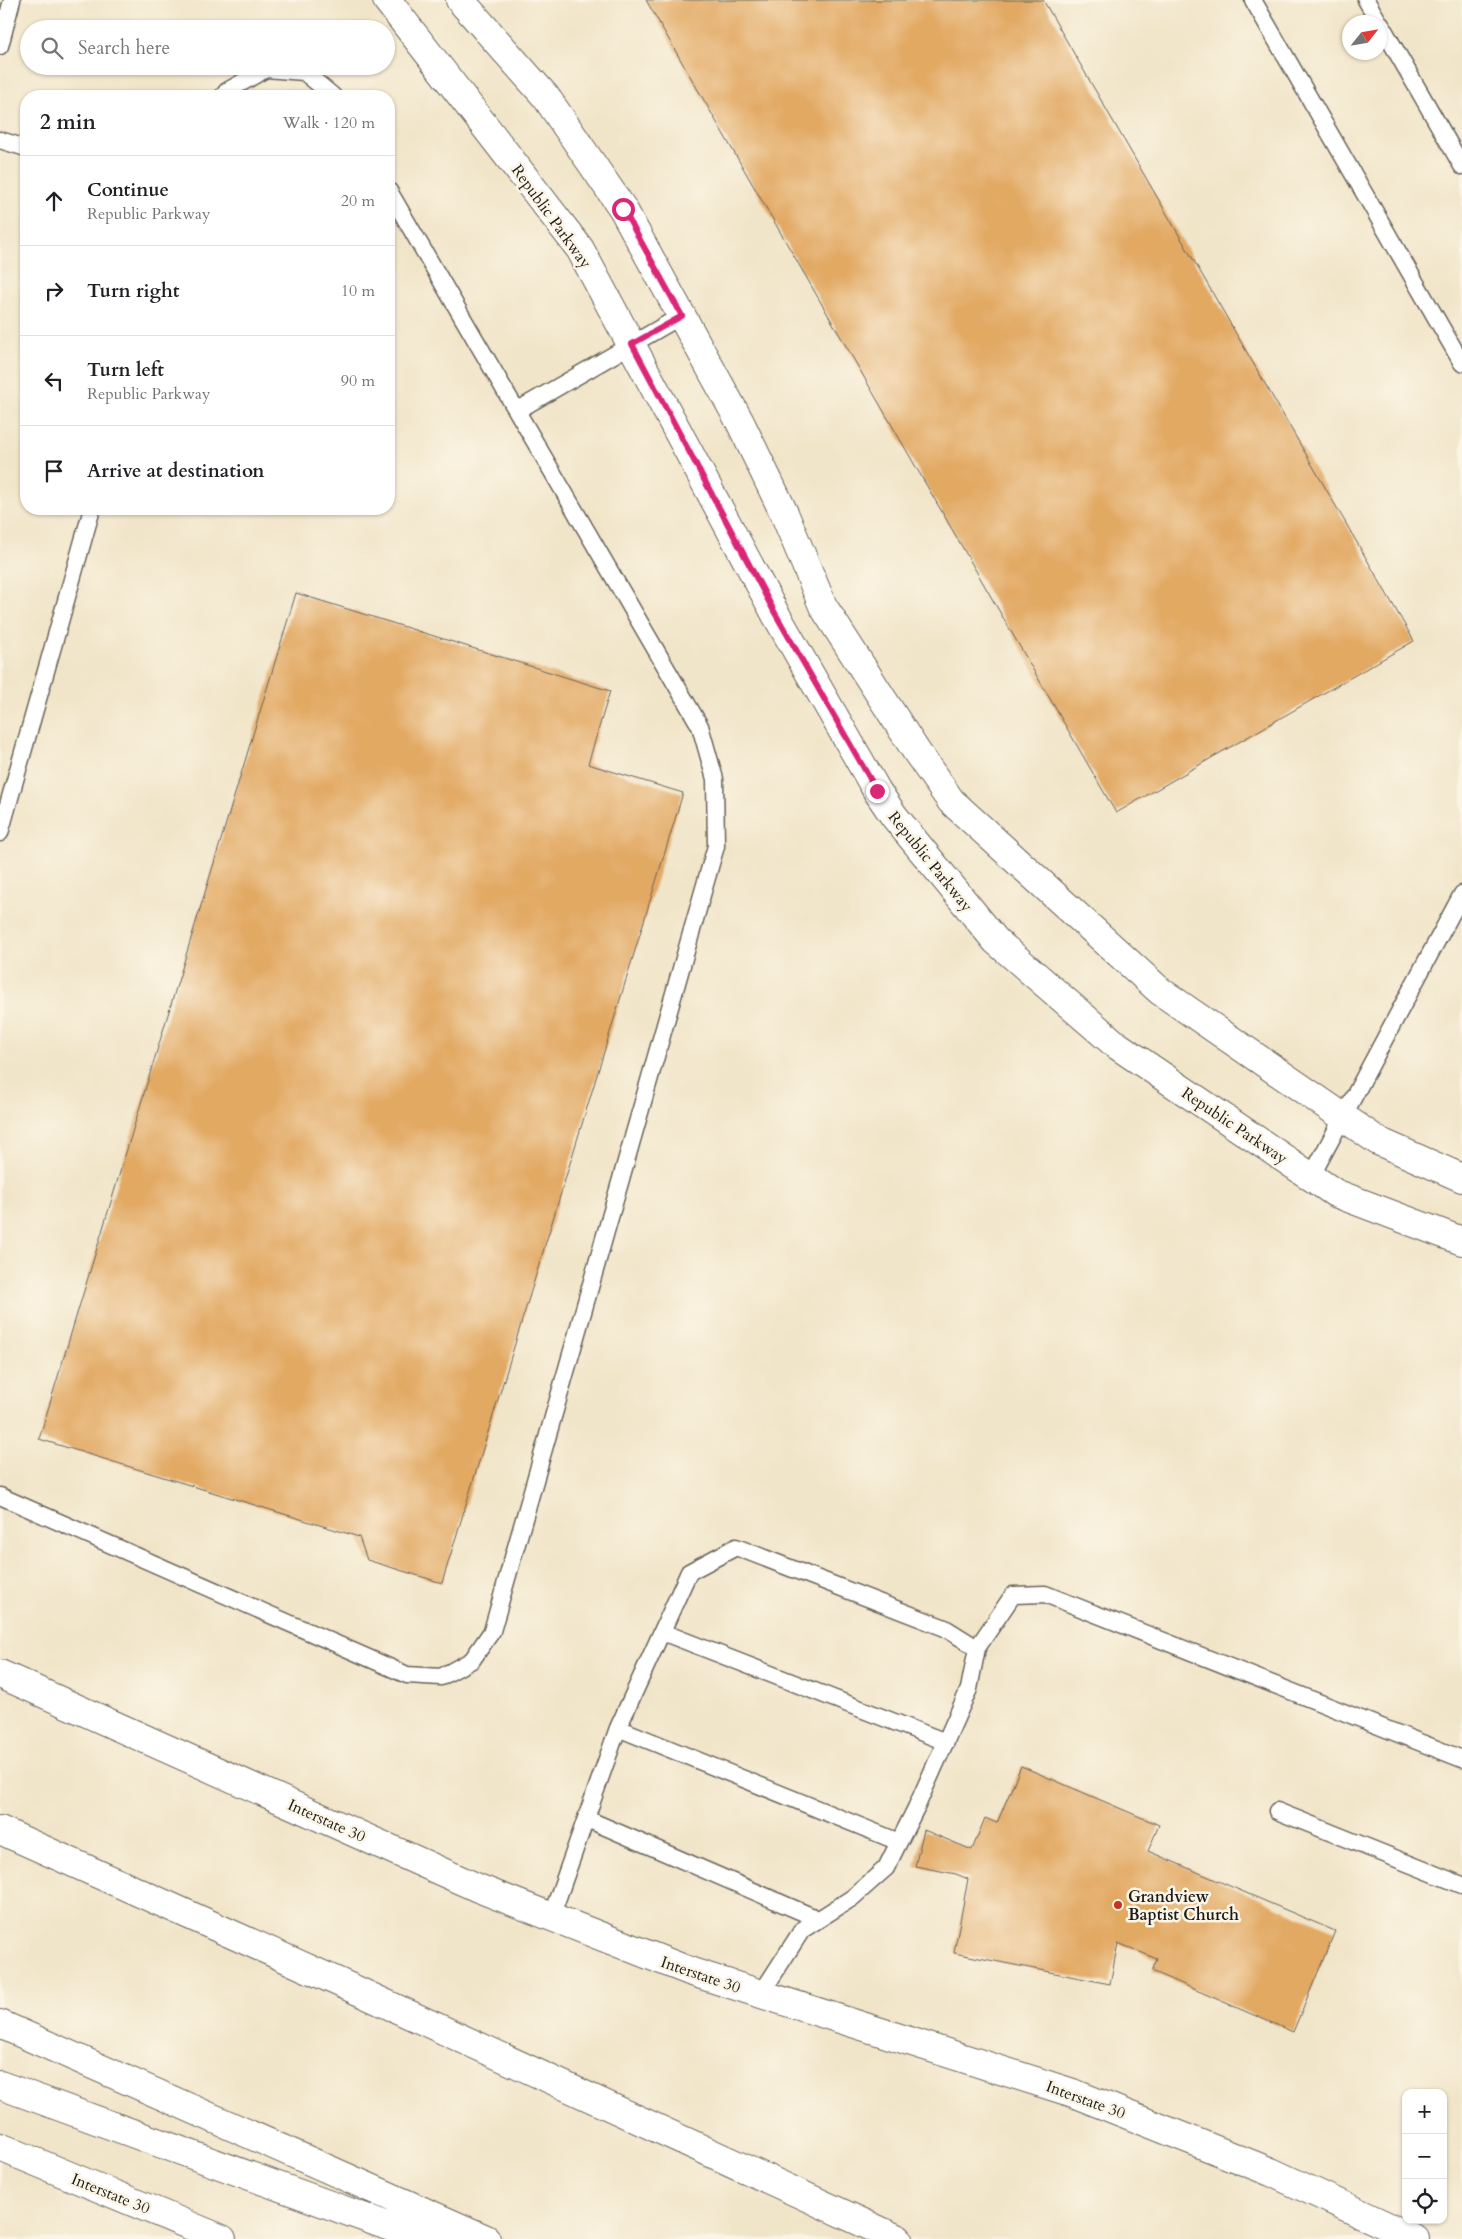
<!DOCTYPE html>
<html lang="en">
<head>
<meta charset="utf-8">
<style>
	:root { --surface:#fff; --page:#f6f6f6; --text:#202124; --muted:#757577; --line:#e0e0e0 }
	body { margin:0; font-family:Cardo,serif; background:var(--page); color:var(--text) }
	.controls { position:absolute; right:15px; bottom:15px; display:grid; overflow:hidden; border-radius:10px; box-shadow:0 1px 4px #0004 }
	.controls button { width:45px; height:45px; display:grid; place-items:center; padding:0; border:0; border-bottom:1px solid var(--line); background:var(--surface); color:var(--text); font:25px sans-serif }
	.compass { position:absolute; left:1342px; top:15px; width:45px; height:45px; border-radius:50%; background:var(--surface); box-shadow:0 1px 4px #0004; rotate:59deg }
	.stop { position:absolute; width:15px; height:15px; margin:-11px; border:4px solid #db2777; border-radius:50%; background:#fff }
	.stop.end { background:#db2777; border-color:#fff; box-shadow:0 1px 5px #0008 }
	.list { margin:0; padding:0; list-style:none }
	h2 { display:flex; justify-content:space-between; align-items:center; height:65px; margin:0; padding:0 20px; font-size:21px }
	h2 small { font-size:16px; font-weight:400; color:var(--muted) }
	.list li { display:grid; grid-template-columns:32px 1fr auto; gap:15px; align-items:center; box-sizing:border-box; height:90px; padding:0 20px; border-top:1px solid var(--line) }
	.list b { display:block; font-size:19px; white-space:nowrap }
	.list p { margin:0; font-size:16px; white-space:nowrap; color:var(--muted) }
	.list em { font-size:16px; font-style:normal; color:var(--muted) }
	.icon { flex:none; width:28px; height:28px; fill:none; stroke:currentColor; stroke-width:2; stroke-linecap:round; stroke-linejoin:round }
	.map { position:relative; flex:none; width:1462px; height:2239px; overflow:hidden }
	.search { position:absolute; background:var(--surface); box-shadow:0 1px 4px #0004; left:20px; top:20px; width:375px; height:55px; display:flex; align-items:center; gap:12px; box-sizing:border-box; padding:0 18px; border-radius:28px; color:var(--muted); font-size:19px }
	.panel { position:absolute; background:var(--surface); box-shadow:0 1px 4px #0004; left:20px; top:90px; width:375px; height:425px; border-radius:20px }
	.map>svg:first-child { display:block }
	.building { fill:#e2a963 }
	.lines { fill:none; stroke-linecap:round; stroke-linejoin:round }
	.lane-casing { stroke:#676259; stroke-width:19 }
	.secondary-casing { stroke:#676259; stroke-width:30 }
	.highway-casing { stroke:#676259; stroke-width:30 }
	.lane { stroke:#fff; stroke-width:16 }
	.secondary { stroke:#fff; stroke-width:28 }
	.highway { stroke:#fff; stroke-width:28 }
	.route { stroke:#db2777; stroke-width:6 }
	.poi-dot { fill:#c8321e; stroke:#fcf5e5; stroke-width:2 }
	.labels { text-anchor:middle; stroke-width:5; stroke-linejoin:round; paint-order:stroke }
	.street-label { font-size:16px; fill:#1c1c1c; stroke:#fcf5e5 }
	.poi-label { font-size:16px; font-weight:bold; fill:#1c1c1c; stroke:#fcf5e5; text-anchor:start }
</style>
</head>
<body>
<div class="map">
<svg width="1462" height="2239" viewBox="0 0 1462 2239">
	<rect width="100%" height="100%" fill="#fcf5e5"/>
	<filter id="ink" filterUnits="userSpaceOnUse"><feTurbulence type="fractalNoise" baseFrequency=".02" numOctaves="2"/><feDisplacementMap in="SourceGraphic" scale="10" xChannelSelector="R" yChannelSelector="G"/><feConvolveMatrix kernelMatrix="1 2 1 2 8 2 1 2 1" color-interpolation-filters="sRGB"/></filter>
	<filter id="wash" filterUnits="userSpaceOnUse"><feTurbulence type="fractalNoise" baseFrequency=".0096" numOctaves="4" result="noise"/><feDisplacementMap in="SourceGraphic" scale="20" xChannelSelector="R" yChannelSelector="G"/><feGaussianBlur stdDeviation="1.12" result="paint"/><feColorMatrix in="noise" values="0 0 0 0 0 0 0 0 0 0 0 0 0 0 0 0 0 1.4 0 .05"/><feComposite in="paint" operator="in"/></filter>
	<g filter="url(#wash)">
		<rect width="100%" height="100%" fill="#f1e5c9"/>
		<g id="blocks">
			<path class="building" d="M646,0h397l371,641 -298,172z
				M296,593l314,98 -22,73 95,29 -241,790 -75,-23 -8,-23 -320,-98z
				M1021,1766l138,59 -11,26 187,80 -42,101 -141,-61 5,-12 -39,-16 -8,41 -156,-31 14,-74 -12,-5 -41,-8 9,-36 48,20 13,-32 12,5z"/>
		</g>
	</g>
	<g filter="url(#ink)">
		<use href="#blocks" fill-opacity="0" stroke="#676259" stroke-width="1"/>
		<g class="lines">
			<g class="lane-casing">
				<path id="lane" d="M1253,0l209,363
					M1366,0l13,22
					M1380,23l82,143
					M0,46l12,-46
					M223,96l4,-5 39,-22 38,3 29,24
					M0,140l26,8
					M518,410l163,-94
					M0,833l92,-324
					M1311,1177l151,-283
					M0,1496l407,179 34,2 31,-17 20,-29 224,-785 -1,-67 -15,-53 -311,-535
					M662,1632l284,110
					M977,1648l36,-53 32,-1 417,165
					M618,1728l281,114
					M1277,1811l185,74
					M587,1819l231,100
					M551,1917l67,-189 71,-156 47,-25 209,81 32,20 -8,41 -53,119 -30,60 -34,30 -50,32 -41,64"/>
			</g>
			<g class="secondary-casing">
				<path id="secondary" d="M387,0l193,249 195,364 102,178 17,25 102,125 119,103 220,149 127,48
					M460,0l86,97 77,112 117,213 44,91 39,93 93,145 35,50 209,190 218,150 84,37
					M0,1674l478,214 214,84 381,121 198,79 144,67
					M0,2147l222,92"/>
			</g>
			<g class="highway-casing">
				<path id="highway" d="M0,1830l356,160 542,249
					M0,2024l486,215
					M0,2085l404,147 42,7"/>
			</g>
			<use href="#lane" class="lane"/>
			<use href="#secondary" class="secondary"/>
			<use href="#highway" class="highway"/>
		</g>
	</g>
	<g class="lines" filter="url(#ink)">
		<path class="route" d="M623,209l59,107 -50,28 143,269 102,178"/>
	</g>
	<circle class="poi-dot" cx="1118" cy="1905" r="5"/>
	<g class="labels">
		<g class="street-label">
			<text transform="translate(552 216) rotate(54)" y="6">Republic Parkway</text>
			<text transform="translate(931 861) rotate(51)" y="6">Republic Parkway</text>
			<text transform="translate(1235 1125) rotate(34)" y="6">Republic Parkway</text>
			<text transform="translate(327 1820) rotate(24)" y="6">Interstate 30</text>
			<text transform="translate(701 1974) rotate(19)" y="6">Interstate 30</text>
			<text transform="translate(1086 2099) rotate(20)" y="6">Interstate 30</text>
			<text transform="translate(111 2193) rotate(22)" y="6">Interstate 30</text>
		</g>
		<g class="poi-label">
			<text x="1128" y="1902">Grandview<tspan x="1128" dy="18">Baptist Church</tspan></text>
		</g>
	</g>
</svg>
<div class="controls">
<button>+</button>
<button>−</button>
<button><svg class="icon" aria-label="locate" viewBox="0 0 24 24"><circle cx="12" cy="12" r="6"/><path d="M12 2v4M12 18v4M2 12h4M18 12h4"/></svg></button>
</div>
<svg class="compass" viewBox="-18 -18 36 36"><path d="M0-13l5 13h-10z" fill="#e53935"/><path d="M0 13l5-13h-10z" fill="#757577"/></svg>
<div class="stop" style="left:623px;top:209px"></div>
<div class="stop end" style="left:877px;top:791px"></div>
<div class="search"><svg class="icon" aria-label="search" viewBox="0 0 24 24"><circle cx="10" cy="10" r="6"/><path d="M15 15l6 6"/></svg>Search here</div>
<section class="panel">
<h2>2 min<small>Walk · 120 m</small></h2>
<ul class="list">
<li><svg class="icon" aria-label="ahead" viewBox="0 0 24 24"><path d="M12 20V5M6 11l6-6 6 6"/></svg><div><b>Continue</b><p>Republic Parkway</p></div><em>20 m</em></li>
<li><svg class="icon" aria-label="right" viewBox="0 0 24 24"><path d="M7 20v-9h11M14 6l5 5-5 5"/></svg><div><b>Turn right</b></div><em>10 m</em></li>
<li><svg class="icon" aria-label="left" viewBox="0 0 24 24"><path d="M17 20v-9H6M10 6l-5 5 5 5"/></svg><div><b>Turn left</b><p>Republic Parkway</p></div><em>90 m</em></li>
<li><svg class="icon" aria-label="arrive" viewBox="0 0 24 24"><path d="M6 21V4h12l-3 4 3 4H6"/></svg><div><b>Arrive at destination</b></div></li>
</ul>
</section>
</div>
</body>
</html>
